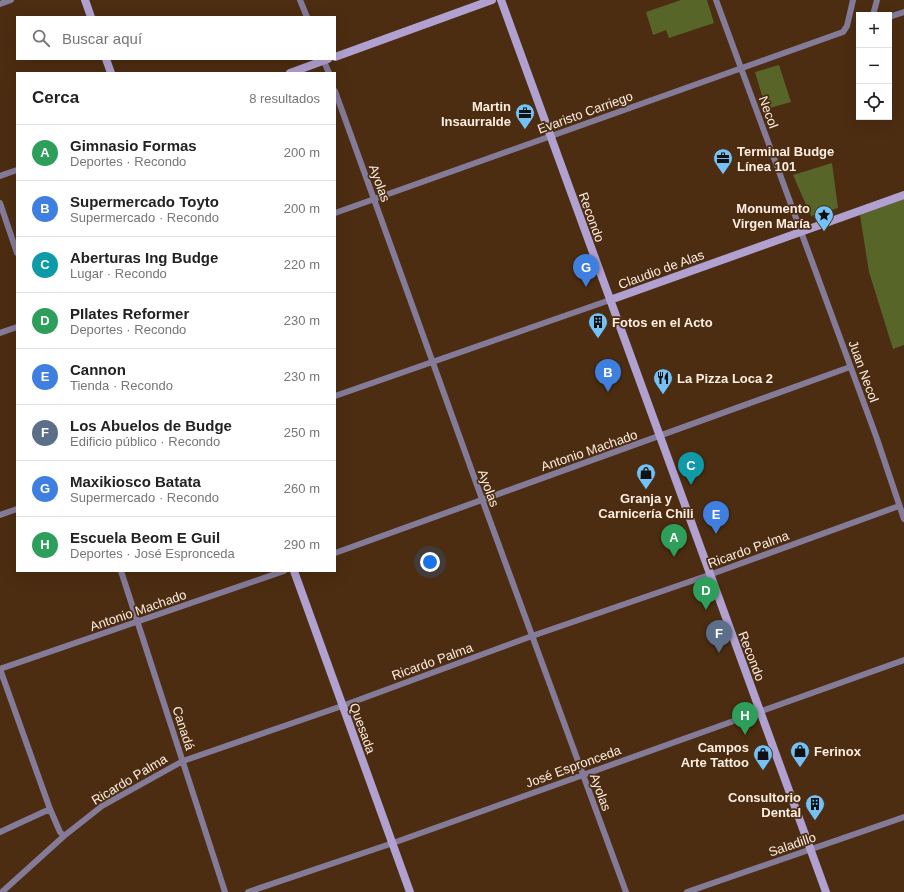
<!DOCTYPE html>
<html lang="es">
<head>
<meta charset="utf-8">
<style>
	:root { --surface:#fff; --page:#f2f2f2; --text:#222; --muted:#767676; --line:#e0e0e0; --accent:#b45309 }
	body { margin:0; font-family:Helvetica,sans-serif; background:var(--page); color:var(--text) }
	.controls { position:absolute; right:12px; top:12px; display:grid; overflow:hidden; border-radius:0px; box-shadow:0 4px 16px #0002 }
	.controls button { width:36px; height:36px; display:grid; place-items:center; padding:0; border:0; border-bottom:1px solid var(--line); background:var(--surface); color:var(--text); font:20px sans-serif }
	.you { position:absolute; left:430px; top:562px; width:14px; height:14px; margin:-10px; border:3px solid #fff; border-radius:50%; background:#1a73e8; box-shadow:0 0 0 6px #1a73e833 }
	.badge { display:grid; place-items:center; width:26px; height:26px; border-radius:50%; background:var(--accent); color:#fff; font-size:13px; font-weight:700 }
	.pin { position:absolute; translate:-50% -33px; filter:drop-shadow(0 1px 2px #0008) }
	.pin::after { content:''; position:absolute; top:21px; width:14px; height:12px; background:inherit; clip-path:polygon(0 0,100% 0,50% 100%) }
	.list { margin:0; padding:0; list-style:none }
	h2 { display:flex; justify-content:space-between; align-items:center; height:52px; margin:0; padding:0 16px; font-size:17px }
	h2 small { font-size:13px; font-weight:400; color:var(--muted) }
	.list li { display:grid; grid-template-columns:26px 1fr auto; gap:12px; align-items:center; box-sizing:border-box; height:56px; padding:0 16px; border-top:1px solid var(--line) }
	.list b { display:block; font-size:15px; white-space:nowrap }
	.list p { margin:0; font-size:13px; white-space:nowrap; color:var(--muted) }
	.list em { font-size:13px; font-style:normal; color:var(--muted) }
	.icon { flex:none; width:22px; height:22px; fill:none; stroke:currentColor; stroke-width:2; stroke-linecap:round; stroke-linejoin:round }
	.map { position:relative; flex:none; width:904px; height:892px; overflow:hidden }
	.search { position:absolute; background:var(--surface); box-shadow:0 4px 16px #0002; left:16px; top:16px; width:320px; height:44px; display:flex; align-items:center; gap:10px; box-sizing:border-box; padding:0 14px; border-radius:0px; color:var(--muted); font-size:15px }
	.panel { position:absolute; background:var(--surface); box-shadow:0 4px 16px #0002; left:16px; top:72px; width:320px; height:500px; border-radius:0px }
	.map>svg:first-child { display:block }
	.green { fill:#586528 }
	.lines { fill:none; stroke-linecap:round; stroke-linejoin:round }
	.street { stroke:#847b99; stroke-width:6 }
	.secondary { stroke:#b1a1d1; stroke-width:8 }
	.labels { text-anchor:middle; stroke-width:3.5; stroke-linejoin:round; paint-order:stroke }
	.poi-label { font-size:13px; font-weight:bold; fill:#fceee3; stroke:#4c2d11; text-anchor:end }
	.street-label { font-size:13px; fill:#fceee3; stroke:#4c2d11 }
</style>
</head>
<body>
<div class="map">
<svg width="904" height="892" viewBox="0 0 904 892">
	<rect width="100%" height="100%" fill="#4c2d11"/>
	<path class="green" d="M681,0h26l7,23 -45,15 -3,-8 -13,5 -7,-23z
		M779,65l12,37 -25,7 -11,-37z
		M832,163l6,45 -27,8 -18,-41z
		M904,199v146l-11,4 -24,-77 -9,-57z"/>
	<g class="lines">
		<path class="street" d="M300,0l7,17
			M716,0l160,436 28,83
			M0,4l11,-4
			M873,15l4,-15
			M889,17l15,-5
			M323,59l6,14
			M335,91l147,408 144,393
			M0,176l17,-6
			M0,203l17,50
			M335,213l508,-181 4,-6 6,-26
			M0,333l17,-6
			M335,396l275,-96
			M0,515l17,-6
			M335,553l515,-186
			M121,571l104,321
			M0,669l284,-98
			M0,669l50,140 10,23 4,4
			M0,832l50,-23
			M2,892l62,-56 38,-30 81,-45 159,-55 190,-70 177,-61 190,-69
			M248,892l145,-49 511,-183
			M687,892l217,-75"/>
		<path class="secondary" d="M85,0l6,17
			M501,0l325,892
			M335,57l157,-57
			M106,59l5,14
			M290,73l38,-14
			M610,300l294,-105
			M294,571l116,321"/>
	</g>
	<defs>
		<g id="office-pin" transform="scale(1)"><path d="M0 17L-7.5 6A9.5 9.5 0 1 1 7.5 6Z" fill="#73c1f5" stroke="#4c2d11"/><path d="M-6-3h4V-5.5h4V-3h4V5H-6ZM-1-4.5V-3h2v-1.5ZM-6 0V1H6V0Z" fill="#111"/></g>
		<g id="sight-pin" transform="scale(1)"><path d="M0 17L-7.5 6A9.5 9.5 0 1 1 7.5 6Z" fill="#73c1f5" stroke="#4c2d11"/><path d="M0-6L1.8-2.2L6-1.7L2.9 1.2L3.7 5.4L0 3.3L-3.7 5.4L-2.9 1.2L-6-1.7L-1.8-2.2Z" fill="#111"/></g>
		<g id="building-pin" transform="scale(1)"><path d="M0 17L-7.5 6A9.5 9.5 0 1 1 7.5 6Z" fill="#73c1f5" stroke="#4c2d11"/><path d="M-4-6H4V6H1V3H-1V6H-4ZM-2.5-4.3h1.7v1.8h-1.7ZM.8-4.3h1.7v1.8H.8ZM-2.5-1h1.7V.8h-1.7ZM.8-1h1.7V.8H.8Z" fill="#111"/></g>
		<g id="restaurant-pin" transform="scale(1)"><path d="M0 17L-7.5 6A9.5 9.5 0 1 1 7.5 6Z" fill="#73c1f5" stroke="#4c2d11"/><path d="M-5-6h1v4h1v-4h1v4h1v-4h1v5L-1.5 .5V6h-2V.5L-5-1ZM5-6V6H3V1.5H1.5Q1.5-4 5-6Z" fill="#111"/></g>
		<g id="shop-pin" transform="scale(1)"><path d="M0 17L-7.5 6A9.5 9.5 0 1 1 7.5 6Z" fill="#73c1f5" stroke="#4c2d11"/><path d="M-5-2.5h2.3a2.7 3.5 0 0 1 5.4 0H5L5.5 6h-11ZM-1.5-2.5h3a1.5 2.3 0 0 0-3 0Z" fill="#111"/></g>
	</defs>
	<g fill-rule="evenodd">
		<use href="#office-pin" x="525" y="113"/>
		<use href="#office-pin" x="723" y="158"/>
		<use href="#sight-pin" x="824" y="215"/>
		<use href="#building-pin" x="598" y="322"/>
		<use href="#restaurant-pin" x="663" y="378"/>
		<use href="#shop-pin" x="646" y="473"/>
		<use href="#shop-pin" x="800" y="751"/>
		<use href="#shop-pin" x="763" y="754"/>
		<use href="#building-pin" x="815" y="804"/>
	</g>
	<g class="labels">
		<g class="poi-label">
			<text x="511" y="111">Martin<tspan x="511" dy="15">Insaurralde</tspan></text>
			<text x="737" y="156" text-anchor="start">Terminal Budge<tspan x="737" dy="15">Línea 101</tspan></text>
			<text x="810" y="213">Monumento<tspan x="810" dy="15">Virgen María</tspan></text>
			<text x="612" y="327" text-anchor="start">Fotos en el Acto</text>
			<text x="677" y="383" text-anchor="start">La Pizza Loca 2</text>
			<text x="646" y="503" text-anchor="middle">Granja y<tspan x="646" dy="15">Carnicería Chili</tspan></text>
			<text x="749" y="752">Campos<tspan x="749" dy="15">Arte Tattoo</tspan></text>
			<text x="814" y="756" text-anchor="start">Ferinox</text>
			<text x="801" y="802">Consultorio<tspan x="801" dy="15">Dental</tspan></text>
		</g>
		<g class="street-label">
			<text transform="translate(585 112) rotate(-20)" y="5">Evaristo Carriego</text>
			<text transform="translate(769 112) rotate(70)" y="5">Necol</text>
			<text transform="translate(380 183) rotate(70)" y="5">Ayolas</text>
			<text transform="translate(592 217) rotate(70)" y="5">Recondo</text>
			<text transform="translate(661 269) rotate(-20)" y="5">Claudio de Alas</text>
			<text transform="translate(864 371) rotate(70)" y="5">Juan Necol</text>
			<text transform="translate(589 450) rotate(-19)" y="5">Antonio Machado</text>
			<text transform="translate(489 488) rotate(70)" y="5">Ayolas</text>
			<text transform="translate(748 549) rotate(-20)" y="5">Ricardo Palma</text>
			<text transform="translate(138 610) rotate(-19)" y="5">Antonio Machado</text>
			<text transform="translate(752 656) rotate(69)" y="5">Recondo</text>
			<text transform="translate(432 661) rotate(-20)" y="5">Ricardo Palma</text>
			<text transform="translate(184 728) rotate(72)" y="5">Canadá</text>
			<text transform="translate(363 728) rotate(70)" y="5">Quesada</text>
			<text transform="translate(573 766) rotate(-20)" y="5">José Espronceda</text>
			<text transform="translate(129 779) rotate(-31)" y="5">Ricardo Palma</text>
			<text transform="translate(601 792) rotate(70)" y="5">Ayolas</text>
			<text transform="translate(792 844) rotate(-19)" y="5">Saladillo</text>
		</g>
	</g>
</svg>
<div class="controls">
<button>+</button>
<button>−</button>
<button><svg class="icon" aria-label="locate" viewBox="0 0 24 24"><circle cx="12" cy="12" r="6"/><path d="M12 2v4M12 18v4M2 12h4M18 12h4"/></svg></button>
</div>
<div class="you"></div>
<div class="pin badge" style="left:674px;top:557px;background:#2e9e5b">A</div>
<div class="pin badge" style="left:608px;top:392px;background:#3f7fe0">B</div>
<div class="pin badge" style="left:691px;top:485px;background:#0f9aa8">C</div>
<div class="pin badge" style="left:706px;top:610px;background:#2e9e5b">D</div>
<div class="pin badge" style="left:716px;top:534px;background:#3f7fe0">E</div>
<div class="pin badge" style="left:719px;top:653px;background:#5c6f8a">F</div>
<div class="pin badge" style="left:586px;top:287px;background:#3f7fe0">G</div>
<div class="pin badge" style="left:745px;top:735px;background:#2e9e5b">H</div>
<div class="search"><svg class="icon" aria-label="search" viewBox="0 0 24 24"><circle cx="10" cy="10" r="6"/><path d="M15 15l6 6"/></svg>Buscar aquí</div>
<section class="panel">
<h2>Cerca<small>8 resultados</small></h2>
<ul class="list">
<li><span class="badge" style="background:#2e9e5b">A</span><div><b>Gimnasio Formas</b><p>Deportes · Recondo</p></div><em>200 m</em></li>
<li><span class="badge" style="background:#3f7fe0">B</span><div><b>Supermercado Toyto</b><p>Supermercado · Recondo</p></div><em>200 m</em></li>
<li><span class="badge" style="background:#0f9aa8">C</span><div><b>Aberturas Ing Budge</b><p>Lugar · Recondo</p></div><em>220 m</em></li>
<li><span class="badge" style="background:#2e9e5b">D</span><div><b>PIlates Reformer</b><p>Deportes · Recondo</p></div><em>230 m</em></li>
<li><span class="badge" style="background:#3f7fe0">E</span><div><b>Cannon</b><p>Tienda · Recondo</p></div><em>230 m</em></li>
<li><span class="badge" style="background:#5c6f8a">F</span><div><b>Los Abuelos de Budge</b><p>Edificio público · Recondo</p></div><em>250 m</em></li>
<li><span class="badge" style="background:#3f7fe0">G</span><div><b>Maxikiosco Batata</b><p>Supermercado · Recondo</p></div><em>260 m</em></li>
<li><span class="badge" style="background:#2e9e5b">H</span><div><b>Escuela Beom E Guil</b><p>Deportes · José Espronceda</p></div><em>290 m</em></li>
</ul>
</section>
</div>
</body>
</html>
